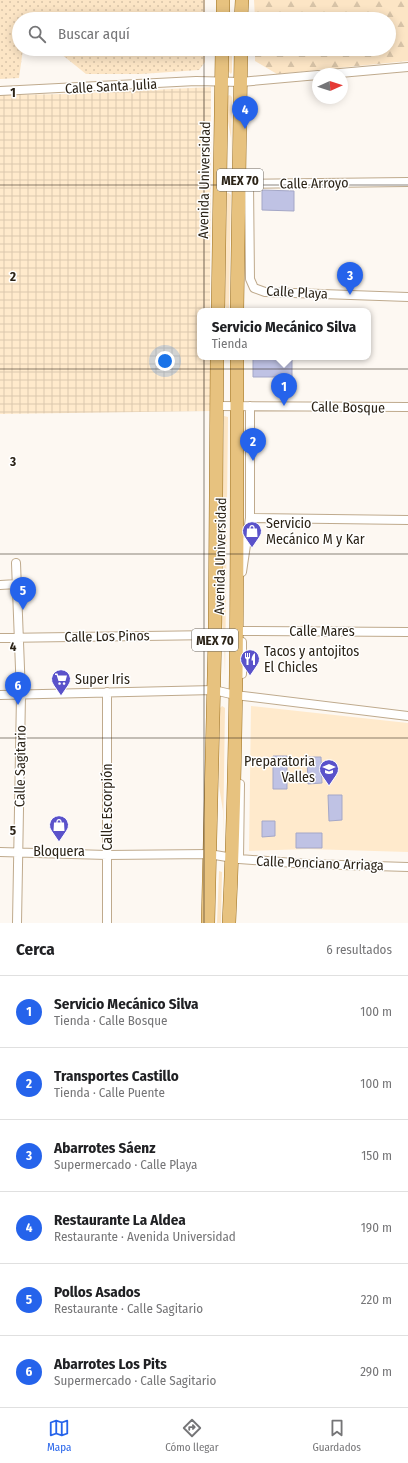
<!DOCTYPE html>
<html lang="es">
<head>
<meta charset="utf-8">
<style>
	:root { --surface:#fff; --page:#f2f2f2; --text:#202124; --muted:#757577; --line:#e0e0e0; --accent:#2563eb }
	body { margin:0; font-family:"Fira Sans Condensed",sans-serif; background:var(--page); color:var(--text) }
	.compass { position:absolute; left:312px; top:68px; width:36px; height:36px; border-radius:50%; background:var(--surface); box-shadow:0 2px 10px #0003; rotate:87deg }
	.you { position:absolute; left:165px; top:361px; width:14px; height:14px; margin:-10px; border:3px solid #fff; border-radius:50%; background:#1a73e8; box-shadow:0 0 0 6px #1a73e833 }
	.badge { display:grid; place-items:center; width:26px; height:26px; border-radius:50%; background:var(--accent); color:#fff; font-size:13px; font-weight:700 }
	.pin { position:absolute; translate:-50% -33px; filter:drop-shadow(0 1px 2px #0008) }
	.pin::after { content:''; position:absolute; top:21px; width:14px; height:12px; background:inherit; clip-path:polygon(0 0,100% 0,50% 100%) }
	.popup { position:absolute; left:197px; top:308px; width:174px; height:52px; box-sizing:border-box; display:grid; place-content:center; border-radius:8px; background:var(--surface); filter:drop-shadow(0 1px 3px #0005); font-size:13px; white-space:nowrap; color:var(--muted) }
	.popup b { font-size:15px; color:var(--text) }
	.popup::after { content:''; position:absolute; left:50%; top:100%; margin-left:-8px; border:8px solid transparent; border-top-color:var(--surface) }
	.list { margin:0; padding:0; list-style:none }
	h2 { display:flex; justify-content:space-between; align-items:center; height:52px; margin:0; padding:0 16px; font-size:17px }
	h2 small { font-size:13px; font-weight:400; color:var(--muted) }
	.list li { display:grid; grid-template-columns:26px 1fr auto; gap:12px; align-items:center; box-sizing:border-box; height:72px; padding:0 16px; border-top:1px solid var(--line) }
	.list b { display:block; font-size:15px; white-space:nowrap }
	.list p { margin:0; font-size:13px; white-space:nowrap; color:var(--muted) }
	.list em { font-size:13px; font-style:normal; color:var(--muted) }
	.icon { flex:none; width:22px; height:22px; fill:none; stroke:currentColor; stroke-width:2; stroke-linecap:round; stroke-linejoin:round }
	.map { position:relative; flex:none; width:408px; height:923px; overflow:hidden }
	.search { position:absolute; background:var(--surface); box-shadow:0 2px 10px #0003; left:12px; right:12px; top:12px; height:44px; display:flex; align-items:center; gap:10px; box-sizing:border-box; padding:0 14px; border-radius:22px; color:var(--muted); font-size:15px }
	.sheet { height:484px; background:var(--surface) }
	nav { display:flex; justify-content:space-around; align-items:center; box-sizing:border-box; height:56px; border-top:1px solid var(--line); background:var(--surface); font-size:11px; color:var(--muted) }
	nav a { display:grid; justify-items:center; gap:2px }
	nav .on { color:var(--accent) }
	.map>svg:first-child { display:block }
	.built { fill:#ffeacc }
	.industrial { fill:url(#industrial-grid) }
	.grass { fill:url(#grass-dots) }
	.forest { fill:url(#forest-firs) }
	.garden { fill:#fce5c5 }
	.building { fill:#bfc2e4; stroke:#a4a7c7 }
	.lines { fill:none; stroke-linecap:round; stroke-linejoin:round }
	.minor-casing { stroke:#bfaa8d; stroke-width:10 }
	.primary-casing { stroke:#9b7023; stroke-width:14 }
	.minor { stroke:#fff; stroke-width:8 }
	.primary { stroke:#e7c27f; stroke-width:13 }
	.grid { fill:none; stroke:#2b2317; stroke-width:1; stroke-opacity:0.55 }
	.labels { text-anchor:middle; stroke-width:3; stroke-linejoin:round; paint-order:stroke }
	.shield { fill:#fff; stroke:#6b655d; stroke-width:1 }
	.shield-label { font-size:13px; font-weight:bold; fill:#2b2317 }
	.street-label { font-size:14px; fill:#2b2317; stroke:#fff }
	.poi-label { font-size:14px; fill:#2b2317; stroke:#fff; text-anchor:start }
	.grid-label { font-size:13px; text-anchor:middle; font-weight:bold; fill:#2b2317; stroke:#fff; stroke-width:3; stroke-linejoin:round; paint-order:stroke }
</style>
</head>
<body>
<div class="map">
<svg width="408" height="923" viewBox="0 0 408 923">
	<defs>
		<pattern id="industrial-grid" width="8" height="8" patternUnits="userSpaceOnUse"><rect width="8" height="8" fill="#ffeacc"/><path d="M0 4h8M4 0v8" fill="none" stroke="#dbc8ae"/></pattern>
		<pattern id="grass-dots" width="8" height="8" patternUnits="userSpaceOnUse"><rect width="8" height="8" fill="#fce5c5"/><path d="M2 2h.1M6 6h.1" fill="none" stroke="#d8c4a8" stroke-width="1.8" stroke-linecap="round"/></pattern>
		<pattern id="forest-firs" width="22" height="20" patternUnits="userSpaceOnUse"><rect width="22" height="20" fill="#fce5c5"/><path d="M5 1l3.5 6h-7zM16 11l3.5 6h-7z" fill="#d8c4a8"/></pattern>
	</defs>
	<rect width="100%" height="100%" fill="#fdf8f2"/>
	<path class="built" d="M251,706l157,17v129l-100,-3 -59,2z"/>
	<path class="industrial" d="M211,87l-1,224h-10v46h10v54l-210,3v-319l70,-1z"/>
	<path class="grass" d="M0,0h205v19h-186v30h6h-2l-4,29 -19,1z
		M55,49h150v13l-6,8 -58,4h-55z"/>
	<path class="forest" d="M254,0h154v61l-131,13 -22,-13v-12h134v-30h-134z"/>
	<path class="garden" d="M228,49h4v23l-1,2 -3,-3z
		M230,95l2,2 -1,69v-28l-4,-22v-20z
		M227,193h2l2,2 -2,113 -2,1 -2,-3z
		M224,416l4,1 -3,261 -1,-41 -3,-23z
		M222,706l3,2 -2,135v-32l-4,-25 1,-78z
		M219,871l3,1 -1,51h-4z"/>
	<path class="building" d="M262,190l32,1v20l-32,-1z
		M253,357h39v20h-39z
		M273,756h14v33h-14z
		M307,757h14l1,26 -14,1z
		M328,795h14v25l-13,1z
		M262,821h13v15l-13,1z
		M296,833h26v15h-26z"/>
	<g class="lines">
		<g class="minor-casing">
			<path id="minor" d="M329,74l79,-7
				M0,91l196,-10 45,1 77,-7
				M219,184l189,-2
				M249,184l1,95 4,9 11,4 143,5
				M216,406l192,1
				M250,406v112l158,2
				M16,563l5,132 -4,228
				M242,572l8,-54
				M0,585l17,-1
				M235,631l173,1
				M0,638l215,-3
				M242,674v-32
				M0,695l214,-5 21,5 173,21
				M0,852l107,3 102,-1 30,5 69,5 100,3
				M239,859l1,-75
				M107,923v-231"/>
		</g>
		<g class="primary-casing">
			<path id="primary" d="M223,19v-19
				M241,19l1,-19
				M218,311l4,-262
				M237,311l4,-262
				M208,923l7,-288 2,-278
				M229,923c9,-188 8,-377 8,-566"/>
		</g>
		<use href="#minor" class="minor"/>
		<use href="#primary" class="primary"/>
	</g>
	<path class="grid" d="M204,0v19M204,49v874M0,185h408M0,369h408M0,554h408M0,738h408"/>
	<defs>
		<g id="shop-pin" transform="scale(1)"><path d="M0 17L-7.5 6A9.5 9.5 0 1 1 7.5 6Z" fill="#5a52ca" stroke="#fff"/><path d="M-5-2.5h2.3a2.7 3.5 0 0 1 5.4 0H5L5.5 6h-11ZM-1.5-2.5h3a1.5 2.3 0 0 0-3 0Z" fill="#fff"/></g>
		<g id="restaurant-pin" transform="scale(1)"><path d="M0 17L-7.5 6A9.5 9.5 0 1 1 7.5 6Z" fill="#5a52ca" stroke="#fff"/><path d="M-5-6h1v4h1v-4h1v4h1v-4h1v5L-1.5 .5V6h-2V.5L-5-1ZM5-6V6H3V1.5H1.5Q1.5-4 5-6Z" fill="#fff"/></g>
		<g id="supermarket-pin" transform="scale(1)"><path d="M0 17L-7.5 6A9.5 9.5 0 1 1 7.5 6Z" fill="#5a52ca" stroke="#fff"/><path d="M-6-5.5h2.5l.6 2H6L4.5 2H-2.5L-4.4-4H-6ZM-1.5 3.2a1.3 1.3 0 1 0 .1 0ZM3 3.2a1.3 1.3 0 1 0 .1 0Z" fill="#fff"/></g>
		<g id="school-pin" transform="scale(1)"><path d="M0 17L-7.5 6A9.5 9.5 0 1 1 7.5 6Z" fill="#5a52ca" stroke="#fff"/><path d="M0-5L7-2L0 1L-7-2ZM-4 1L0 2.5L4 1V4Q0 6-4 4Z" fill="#fff"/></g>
	</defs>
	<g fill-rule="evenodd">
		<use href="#shop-pin" x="252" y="531"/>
		<use href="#restaurant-pin" x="250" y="659"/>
		<use href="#supermarket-pin" x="61" y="679"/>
		<use href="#school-pin" x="329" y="769"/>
		<use href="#shop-pin" x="59" y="825"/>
	</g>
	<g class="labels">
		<g class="shield">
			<rect x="217" y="169" width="46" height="22" rx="3"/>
			<rect x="192" y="629" width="46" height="22" rx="3"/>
		</g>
		<g class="shield-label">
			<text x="240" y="185">MEX 70</text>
			<text x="215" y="645">MEX 70</text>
		</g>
		<g class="street-label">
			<text transform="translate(111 86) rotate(-3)" y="5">Calle Santa Julia</text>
			<text transform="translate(204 180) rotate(-89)" y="5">Avenida Universidad</text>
			<text transform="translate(314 183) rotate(-1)" y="5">Calle Arroyo</text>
			<text transform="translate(297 292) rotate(3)" y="5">Calle Playa</text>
			<text transform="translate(348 407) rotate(1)" y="5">Calle Bosque</text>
			<text transform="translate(220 556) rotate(-89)" y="5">Avenida Universidad</text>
			<text x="322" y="636">Calle Mares</text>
			<text transform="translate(107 636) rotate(-1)" y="5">Calle Los Pinos</text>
			<text transform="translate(20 766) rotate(-89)" y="5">Calle Sagitario</text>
			<text transform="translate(107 807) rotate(-90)" y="5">Calle Escorpión</text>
			<text transform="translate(320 863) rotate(2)" y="5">Calle Ponciano Arriaga</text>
		</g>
		<g class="poi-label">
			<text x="266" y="528">Servicio<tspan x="266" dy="16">Mecánico M y Kar</tspan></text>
			<text x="264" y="656">Tacos y antojitos<tspan x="264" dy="16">El Chicles</tspan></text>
			<text x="75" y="684">Super Iris</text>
			<text x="315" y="766" text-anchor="end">Preparatoria<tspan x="315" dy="16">Valles</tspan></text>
			<text x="59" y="856" text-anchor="middle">Bloquera</text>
		</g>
	</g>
	<g class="grid-label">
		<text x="13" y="97">1</text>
		<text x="13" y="281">2</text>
		<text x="13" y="466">3</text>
		<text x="13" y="651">4</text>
		<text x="13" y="835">5</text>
	</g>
</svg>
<svg class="compass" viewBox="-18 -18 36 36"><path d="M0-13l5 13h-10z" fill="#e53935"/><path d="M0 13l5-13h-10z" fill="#757577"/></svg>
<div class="you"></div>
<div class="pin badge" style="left:284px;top:406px">1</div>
<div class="popup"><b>Servicio Mecánico Silva</b>Tienda</div>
<div class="pin badge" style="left:253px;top:461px">2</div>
<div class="pin badge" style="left:350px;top:295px">3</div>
<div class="pin badge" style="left:245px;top:129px">4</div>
<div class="pin badge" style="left:23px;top:610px">5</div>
<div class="pin badge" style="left:18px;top:705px">6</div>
<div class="search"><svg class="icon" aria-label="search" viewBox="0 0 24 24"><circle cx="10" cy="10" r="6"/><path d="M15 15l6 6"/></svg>Buscar aquí</div>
</div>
<section class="sheet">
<h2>Cerca<small>6 resultados</small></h2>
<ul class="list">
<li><span class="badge">1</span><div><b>Servicio Mecánico Silva</b><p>Tienda · Calle Bosque</p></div><em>100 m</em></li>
<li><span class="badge">2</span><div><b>Transportes Castillo</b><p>Tienda · Calle Puente</p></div><em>100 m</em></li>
<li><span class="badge">3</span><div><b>Abarrotes Sáenz</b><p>Supermercado · Calle Playa</p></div><em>150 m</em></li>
<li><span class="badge">4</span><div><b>Restaurante La Aldea</b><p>Restaurante · Avenida Universidad</p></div><em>190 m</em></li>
<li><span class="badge">5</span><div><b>Pollos Asados</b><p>Restaurante · Calle Sagitario</p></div><em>220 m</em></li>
<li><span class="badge">6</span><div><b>Abarrotes Los Pits</b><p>Supermercado · Calle Sagitario</p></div><em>290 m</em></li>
</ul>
</section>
<nav>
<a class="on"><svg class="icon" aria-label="map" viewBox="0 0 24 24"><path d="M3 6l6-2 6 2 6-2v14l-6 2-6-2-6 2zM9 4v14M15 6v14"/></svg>Mapa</a>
<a><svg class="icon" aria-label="directions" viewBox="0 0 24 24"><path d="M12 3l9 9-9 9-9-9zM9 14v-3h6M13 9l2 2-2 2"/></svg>Cómo llegar</a>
<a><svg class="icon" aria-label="saved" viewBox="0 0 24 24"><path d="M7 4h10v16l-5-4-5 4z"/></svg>Guardados</a>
</nav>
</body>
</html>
